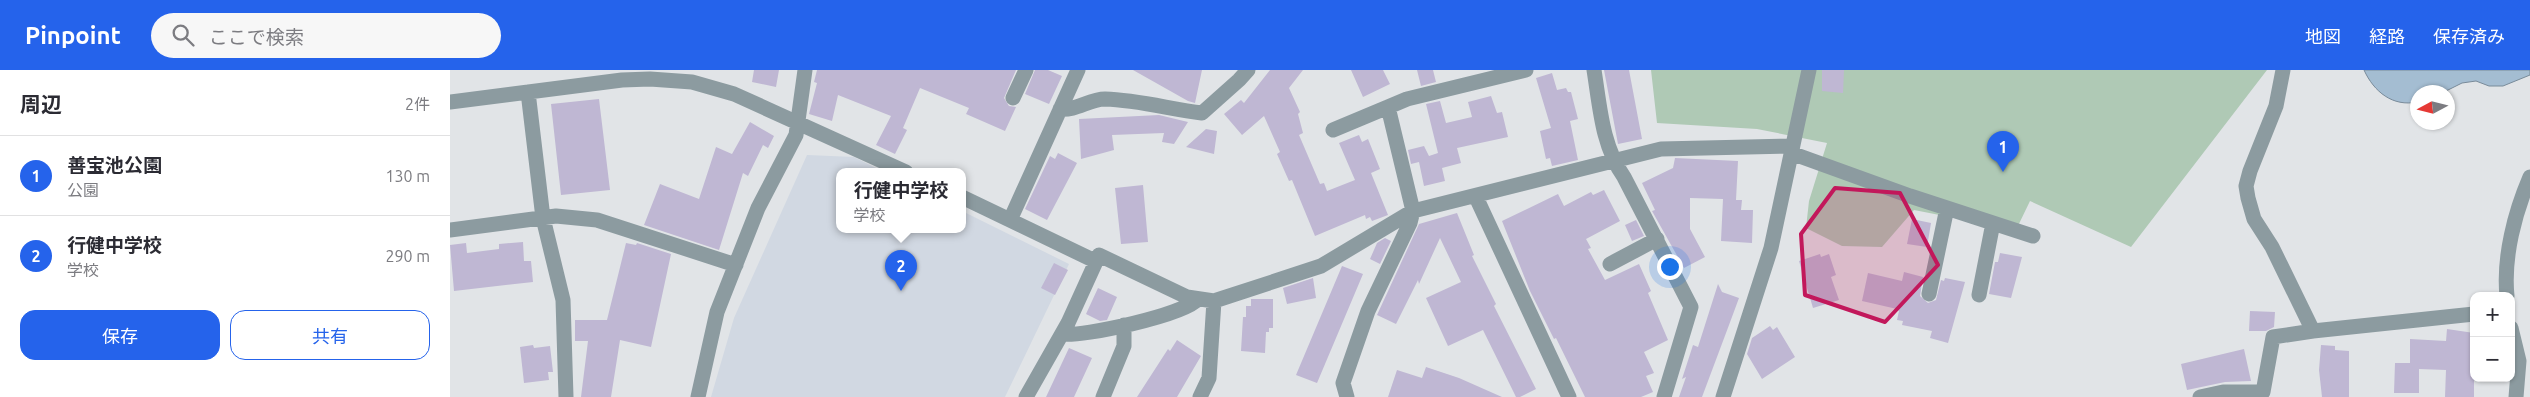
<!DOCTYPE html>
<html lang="ja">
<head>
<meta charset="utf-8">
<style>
	:root { --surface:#fff; --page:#f7f7f7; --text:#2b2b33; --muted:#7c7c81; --line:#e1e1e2; --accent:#2563eb }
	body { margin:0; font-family:Ubuntu,"Noto Sans JP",sans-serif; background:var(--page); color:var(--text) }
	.controls { position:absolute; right:15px; bottom:15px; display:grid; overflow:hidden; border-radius:10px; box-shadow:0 1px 4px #0004 }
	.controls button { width:45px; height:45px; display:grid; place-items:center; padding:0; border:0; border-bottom:1px solid var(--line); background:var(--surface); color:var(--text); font:25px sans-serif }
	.compass { position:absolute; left:1960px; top:15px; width:45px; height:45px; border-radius:50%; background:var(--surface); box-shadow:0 1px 4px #0004; rotate:263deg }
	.you { position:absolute; left:1219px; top:196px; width:18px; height:18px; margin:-12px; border:4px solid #fff; border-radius:50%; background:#1a73e8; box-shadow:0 0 0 8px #1a73e833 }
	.badge { display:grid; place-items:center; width:32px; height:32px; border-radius:50%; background:var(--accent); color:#fff; font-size:16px; font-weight:700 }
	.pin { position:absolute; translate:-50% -41px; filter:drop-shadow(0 1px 2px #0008) }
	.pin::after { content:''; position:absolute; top:26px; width:18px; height:15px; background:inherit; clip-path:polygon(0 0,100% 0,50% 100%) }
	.popup { position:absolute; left:386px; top:98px; width:130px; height:65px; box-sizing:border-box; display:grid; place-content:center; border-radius:10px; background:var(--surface); filter:drop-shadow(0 1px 4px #0005); font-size:16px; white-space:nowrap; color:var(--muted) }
	.popup b { font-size:19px; color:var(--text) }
	.popup::after { content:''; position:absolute; left:50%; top:100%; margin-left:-10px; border:10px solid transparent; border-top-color:var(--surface) }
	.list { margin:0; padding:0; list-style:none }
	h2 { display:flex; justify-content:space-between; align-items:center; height:65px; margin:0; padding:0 20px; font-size:21px }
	h2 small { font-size:16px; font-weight:400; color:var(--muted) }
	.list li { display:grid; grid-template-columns:32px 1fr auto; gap:15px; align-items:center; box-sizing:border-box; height:80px; padding:0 20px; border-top:1px solid var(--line) }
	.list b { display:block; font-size:19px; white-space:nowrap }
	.list p { margin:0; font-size:16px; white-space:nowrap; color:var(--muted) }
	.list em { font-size:16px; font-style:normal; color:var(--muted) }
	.actions { display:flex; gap:10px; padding:15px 20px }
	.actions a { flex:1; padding:11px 0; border:1px solid var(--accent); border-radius:15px; text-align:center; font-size:18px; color:var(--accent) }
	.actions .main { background:var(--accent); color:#fff }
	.icon { flex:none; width:28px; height:28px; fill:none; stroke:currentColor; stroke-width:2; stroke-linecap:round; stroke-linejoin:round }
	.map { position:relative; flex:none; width:2080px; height:327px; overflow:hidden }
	header { display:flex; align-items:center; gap:30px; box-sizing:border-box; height:70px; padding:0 25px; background:var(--accent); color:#fff }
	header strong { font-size:24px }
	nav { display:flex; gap:28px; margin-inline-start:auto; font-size:18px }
	.search { width:350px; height:45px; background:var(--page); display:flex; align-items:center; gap:12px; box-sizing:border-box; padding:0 18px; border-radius:28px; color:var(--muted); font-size:19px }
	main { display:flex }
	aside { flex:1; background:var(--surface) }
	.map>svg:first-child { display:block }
	.built { fill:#d1d8e2 }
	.green { fill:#afc9b5 }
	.water { fill:#a4bdd2; stroke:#798b9a }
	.building { fill:#bfb7d3 }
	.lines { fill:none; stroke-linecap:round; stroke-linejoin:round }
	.minor { stroke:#8c9ba0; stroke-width:15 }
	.marked { fill:#c2185b; fill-opacity:0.2; stroke:#c2185b; stroke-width:4; stroke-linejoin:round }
</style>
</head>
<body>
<header>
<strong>Pinpoint</strong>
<div class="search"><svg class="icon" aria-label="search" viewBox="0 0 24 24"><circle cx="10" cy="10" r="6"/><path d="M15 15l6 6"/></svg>ここで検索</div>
<nav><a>地図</a><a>経路</a><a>保存済み</a></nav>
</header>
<main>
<aside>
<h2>周辺<small>2件</small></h2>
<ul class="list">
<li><span class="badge">1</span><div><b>善宝池公園</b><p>公園</p></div><em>130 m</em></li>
<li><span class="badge">2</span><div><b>行健中学校</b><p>学校</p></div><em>290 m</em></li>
</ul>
<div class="actions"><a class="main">保存</a><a>共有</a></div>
</aside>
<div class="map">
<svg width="2080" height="327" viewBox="0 0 2080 327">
	<rect width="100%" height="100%" fill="#e1e4e7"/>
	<path class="built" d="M357,85l47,2 30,15h-44v58h122v-19l107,53 -64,133h-294l23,-79z"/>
	<path class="green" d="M1201,0h616l-136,177 -101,-46 -14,29 -102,-20 -32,37 -40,-1 -36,-18 3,-27 18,-58 -70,-14 -100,-6z"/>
	<path class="water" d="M1914,0h166v5l-27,11h-14l-13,-5 -14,2 -18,9h-26l-1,10c-24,5 -43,-10 -53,-32z"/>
	<path class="building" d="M304,0h25l-3,17 -24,-5z
		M367,0h199l-12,28 5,8 7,1 -11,24 -39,-17 3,-6 -49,-20 -17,40 4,2 -12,24 -19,-9 15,-29 -53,-21 -6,26 -23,-7 8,-31 -3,-1z
		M585,0h13l14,6 -13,28 -24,-10z
		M683,0h69l-7,33 -7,-2z
		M820,0h33l-14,18 11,24 -2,2 5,19 -4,2 21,49 4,-1 3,8 28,-11 -16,-37 20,-8 3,7 6,-3 12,30 -9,4 17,42 -16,6 -2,-4 -4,2 -1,-4 -50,21 -23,-56 -3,1 -12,-27 3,-2 -16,-36 -22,19 -18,-21 17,-14 3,3z
		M901,0h32l7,14 -27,13z
		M967,0h16l3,12 -15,4z
		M1154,0h25l13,69 -24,5z
		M1372,0h22l-1,23 -21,-2z
		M1102,3l5,17 9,-2 2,4h3l7,27 -8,2 8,39 -26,6 -2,-8 -4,1 -6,-28 11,-3 -15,-50z
		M1041,26l6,17 5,-1 6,25 -51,11 4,15 -19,5 3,13 -21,5 -5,-24 -8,2 -3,-14 16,-4 5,10 9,-3 -12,-49 14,-3 6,22 26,-6 -4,-15z
		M149,29l11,91 -49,5 -10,-91z
		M709,45l29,7 -14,22 -12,-2 2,-9 -52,2 2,15 -33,9 -2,-40z
		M300,52l24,14 -6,12 -5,-3 -15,31 -5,-3 -24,77 -75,-25 16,-41 39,15 17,-52 16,7z
		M756,59l11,2 -3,23 -28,-7z
		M608,83l19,10 -30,57 -22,-11 25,-53 5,3z
		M1225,88l63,3 -2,39h6l-1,10h12l-1,33 -31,-2 2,-42 -33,-1v31l15,28 -21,11 -32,-57 3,-1 -13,-27 31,-15z
		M693,115l5,57 -27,2 -6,-56z
		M1154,120l16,31 -34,18 5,9 -3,1 17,31 34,-16 12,27 -3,2 20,47 -24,12 10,21 -8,3 7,16 -12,5h-56l-29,-59 -2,1 -24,-48 -28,-70 56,-27 6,12 27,-14 2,3z
		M1007,143l17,42 -2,1 24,48 -2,2 42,83 -16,8h-4l-33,-67 -35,16 -22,-48 35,-16 -21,-44 -21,46 -1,-4 -22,44 -19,-9 42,-91z
		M1462,149l19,4 -4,24 -20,-3z
		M1186,150l8,16 -12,5 -7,-16z
		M935,168l6,3 -11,23 -10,-5 7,-16z
		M73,172l1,19h7l2,21 -79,9 -4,-46 16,-2 1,10 32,-4v-5z
		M176,173l10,2 1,-2 34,11 -20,93 -31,-7 -9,57h-30l7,-56h-13v-21h32z
		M1550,183l22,4 -11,41 -22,-4 6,-32h3z
		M1370,184l1,3 8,-3 7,21 -5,2 8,23 -26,8 -14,-47z
		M604,193l14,7 -13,25 -14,-7z
		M892,196l21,8 -46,109 -21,-8z
		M1454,202l19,5 -3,19 8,7 8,-3 5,-20 3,1 1,-3 20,4 -17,61 -18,-5 2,-7 -30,-6 1,-4 -6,-1 2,-9 -2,-2 -35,-8 6,-28 34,8z
		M863,208l3,20 -29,6 -4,-16z
		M1268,214l4,8 17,6 -10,27 -27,72h-23l7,-20 -4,2 11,-34 5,2z
		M648,218l19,9 -10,23 -7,1 -14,-7z
		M801,229h22v29h-4v4h-3l-1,21 -24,-2 2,-34h3v-11h5z
		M1800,241l25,1 -1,15 -8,4h-17z
		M1320,256l3,4 4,-3 18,30 -33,22 -15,-25 5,-16z
		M1997,259l27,4v64h-29l1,-27 -27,-1v24h-25l1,-30h15v-24l36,2z
		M727,270l24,16 -24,41h-40l31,-48 2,2z
		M83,275l1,3 16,-2 3,26h-5l1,8 -25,3 -4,-36z
		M1871,275l14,1v4l14,1v46h-27l-3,-27z
		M619,278l23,10 -18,39h-28z
		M1794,279l7,32 -26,1 -38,8 -6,-26z
		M976,297l33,11 43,19h-114l9,-27 25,8z"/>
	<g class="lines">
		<path class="minor" d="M1144,0c6,37 8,76 30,107l67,130 -27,90
			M1833,0l-7,36 -26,65 -4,15 2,12 6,21 18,28 41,84
			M78,22l15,126 20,82 3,97
			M563,28l13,-28
			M0,32l172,-22 28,-1 42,3 42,12 172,78
			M610,39c16,2 29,-10 45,-10 33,1 65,10 97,14l37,-33 9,-10
			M883,60l55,-23
			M1341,83l119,43 123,40
			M512,127l133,64
			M1026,127l93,200
			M561,148l67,-148
			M0,160l106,-14 41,4 139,45
			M1160,194l47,-25
			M1479,224l18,-86
			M1529,225l14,-72
			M2057,226c-4,-39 8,-84 23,-119
			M2061,258l8,33 -3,36
			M612,264c21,3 122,-19 136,-35
			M248,327l19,-85 41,-104 38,-73 9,-65
			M576,327l42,-74 31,-68 88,42 27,4 107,-35 92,-55 248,-62 131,-3
			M653,327l21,-51v-21
			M750,327l9,-19 5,-77
			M897,327l-4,-14 25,-72 42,-88 3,-12 -25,-104 19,-8 119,-29
			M1273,327l48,-149 38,-178
			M1750,327l23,-5h40l10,-55 40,-6 161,-17"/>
	</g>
	<path class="marked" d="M1385,118l65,5 38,72 -53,57 -80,-27 -4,-61z"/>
</svg>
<div class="controls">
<button>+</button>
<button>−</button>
</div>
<svg class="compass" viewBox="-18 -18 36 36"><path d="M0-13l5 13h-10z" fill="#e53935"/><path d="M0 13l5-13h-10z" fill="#7c7c81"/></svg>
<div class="you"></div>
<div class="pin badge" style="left:1553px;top:102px">1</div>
<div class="pin badge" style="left:451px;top:221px">2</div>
<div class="popup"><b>行健中学校</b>学校</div>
</div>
</main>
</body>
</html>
